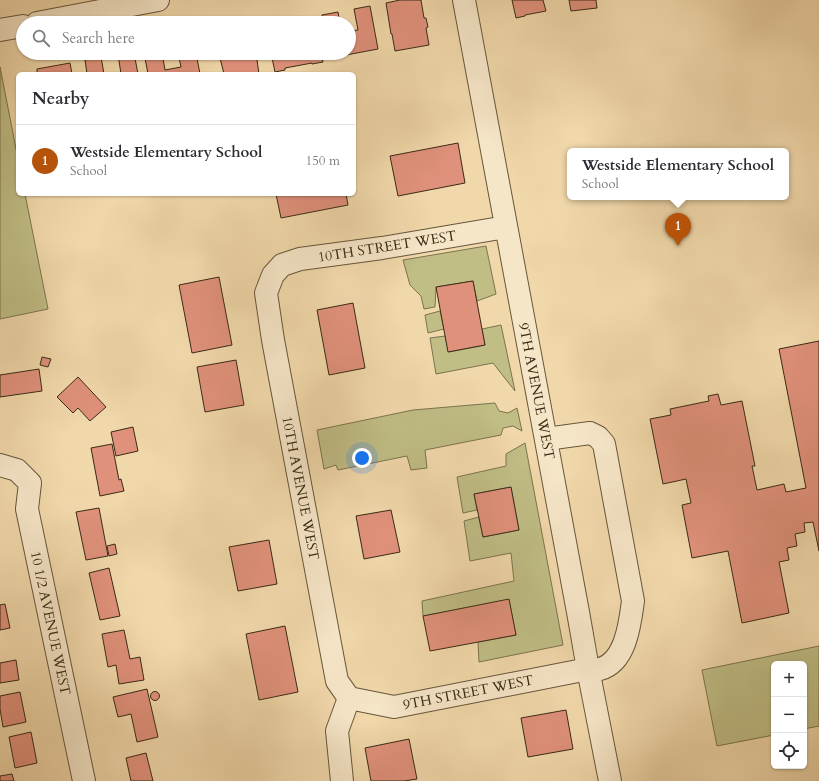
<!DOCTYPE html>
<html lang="en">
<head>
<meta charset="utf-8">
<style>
	:root { --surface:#fff; --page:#f2f2f3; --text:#2b2b33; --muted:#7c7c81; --line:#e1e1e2; --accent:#b45309 }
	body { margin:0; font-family:Cardo,serif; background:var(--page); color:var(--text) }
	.controls { position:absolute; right:12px; bottom:12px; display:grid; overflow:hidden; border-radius:6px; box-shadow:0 1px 3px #0004 }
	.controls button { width:36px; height:36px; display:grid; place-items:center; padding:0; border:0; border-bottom:1px solid var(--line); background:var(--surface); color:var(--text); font:20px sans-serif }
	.you { position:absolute; left:362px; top:458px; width:14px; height:14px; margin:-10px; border:3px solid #fff; border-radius:50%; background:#1a73e8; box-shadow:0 0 0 6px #1a73e833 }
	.badge { display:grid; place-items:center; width:26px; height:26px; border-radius:50%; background:var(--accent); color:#fff; font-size:13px; font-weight:700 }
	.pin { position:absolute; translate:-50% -33px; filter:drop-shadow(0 1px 2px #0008) }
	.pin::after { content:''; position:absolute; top:21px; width:14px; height:12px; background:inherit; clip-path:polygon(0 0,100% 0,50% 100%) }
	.popup { position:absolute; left:567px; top:148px; width:222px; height:52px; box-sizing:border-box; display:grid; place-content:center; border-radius:6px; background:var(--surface); filter:drop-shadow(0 1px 3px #0005); font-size:13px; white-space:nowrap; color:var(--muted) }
	.popup b { font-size:15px; color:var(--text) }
	.popup::after { content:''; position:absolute; left:50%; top:100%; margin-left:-8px; border:8px solid transparent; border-top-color:var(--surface) }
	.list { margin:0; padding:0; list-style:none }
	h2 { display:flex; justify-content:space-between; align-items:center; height:52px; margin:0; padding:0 16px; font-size:17px }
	h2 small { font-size:13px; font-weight:400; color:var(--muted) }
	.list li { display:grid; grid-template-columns:26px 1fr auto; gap:12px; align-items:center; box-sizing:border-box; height:72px; padding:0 16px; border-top:1px solid var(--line) }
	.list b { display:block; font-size:15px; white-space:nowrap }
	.list p { margin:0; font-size:13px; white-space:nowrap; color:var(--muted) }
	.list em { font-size:13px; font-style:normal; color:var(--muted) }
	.icon { flex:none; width:22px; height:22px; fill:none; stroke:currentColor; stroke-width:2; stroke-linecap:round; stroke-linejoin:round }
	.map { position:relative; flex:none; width:819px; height:781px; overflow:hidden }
	.search { position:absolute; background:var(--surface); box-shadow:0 1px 3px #0004; left:16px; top:16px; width:340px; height:44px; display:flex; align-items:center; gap:10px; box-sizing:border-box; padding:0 14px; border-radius:22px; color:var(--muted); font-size:15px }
	.panel { position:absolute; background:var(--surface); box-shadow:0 1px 3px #0004; left:16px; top:72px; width:340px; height:124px; border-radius:6px }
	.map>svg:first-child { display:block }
	.green { fill:#c0bd85; stroke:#7c744e }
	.building { fill:#e0917b; stroke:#392a16 }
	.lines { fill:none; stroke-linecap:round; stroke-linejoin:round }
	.minor-casing { stroke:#67563b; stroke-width:24 }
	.minor { stroke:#f6e6c8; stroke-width:22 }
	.labels { text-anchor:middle; stroke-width:3; stroke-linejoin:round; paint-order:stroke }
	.street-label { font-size:14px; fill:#392a16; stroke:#f6e6c8 }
</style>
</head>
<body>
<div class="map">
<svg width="819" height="781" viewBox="0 0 819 781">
	<rect width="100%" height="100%" fill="#f1d8aa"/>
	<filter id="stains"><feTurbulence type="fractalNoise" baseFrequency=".005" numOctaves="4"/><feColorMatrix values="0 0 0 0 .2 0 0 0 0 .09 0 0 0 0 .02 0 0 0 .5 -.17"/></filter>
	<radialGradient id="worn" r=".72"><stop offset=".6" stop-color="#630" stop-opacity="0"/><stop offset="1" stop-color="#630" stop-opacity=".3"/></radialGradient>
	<path class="green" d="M0,67l18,92v35h7l23,115 -48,10z
		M486,246l10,48 -19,7 -4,-20 -37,6 -1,20 -11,2 -3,-13 -11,-11 -7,-25z
		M440,311l4,18 -16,4 -3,-18z
		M501,325l14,66 -22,-28 -57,11 -6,-36 15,-2 4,16 36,-7 -3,-16z
		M495,403l4,8 9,2 9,-5 5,23 -9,-5 -10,2 -2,7 -76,15 2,18 -16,2 -4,-14 -69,14 -2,-5 -12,4 -7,-39 96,-20z
		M525,443l38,202 -84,17 -1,-20 38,-7 -7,-35 -86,16 -1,-15 92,-20 -3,-28 -41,8 -6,-40 15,-4 4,20 36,-7 -8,-43 -37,7 3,16 -14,3 -6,-36 49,-11v-12z
		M819,646v80l-15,3v-65h-30v71l-57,11 -15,-76z"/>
	<path class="building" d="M400,0h21l3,18h2l2,9 -2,1 3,17 -34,6 -3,-17h-1l-5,-31z
		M512,0h31l3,11 -21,4v1l-9,2z
		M569,0h27l1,8 -26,3z
		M370,6l8,43 -48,9 -1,-5h20v-22l9,-1 -4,-21z
		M338,12l2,11h-17l-1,-8z
		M314,17l2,6h-18v-3z
		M123,53h11l4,21h-17l-3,-20z
		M144,53h18l3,17 16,-3 -3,-14h18l4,21h-52z
		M220,53h36l3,21h-35l-4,-16 1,-1z
		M271,53h50l2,9 -11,2v-1l-27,5v2l-10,2z
		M101,57l3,17h-17l-2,-14z
		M70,63l2,11h-35v-5z
		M458,143l7,40 -67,13 -8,-40z
		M276,194h70l2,11 -67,13z
		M219,277l13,68 -40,8 -13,-68z
		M473,281l12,64 -37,7 -12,-65z
		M353,303l12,65 -36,7 -12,-65z
		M819,341v210l-6,-29 -9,1 1,9 -10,2 2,12 -10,2 2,12 -10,2 10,51 -47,10 -14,-72 -36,7 -10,-53 9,-2 -5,-24 -23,5 -13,-65 21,-4 -1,-6 39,-8 -1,-5 10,-2 3,11 21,-4 13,65h-3l5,24 27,-6 2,8 20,-4 -27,-139z
		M42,357l9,2 -3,8 -8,-2z
		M236,360l8,45 -39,7 -8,-45z
		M39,369l3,22 -42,6v-22z
		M78,377l28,30 -16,14 -12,-13 -5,5 -16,-16z
		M133,427l5,24 -22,5 -5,-24z
		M112,444l7,36 2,-1 3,12 -24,5 -9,-48z
		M511,487l8,43 -36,7 -9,-43z
		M99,508l9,48 -22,4 -10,-48z
		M391,510l9,42 -36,7 -8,-43z
		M269,540l8,44 -39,7 -9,-44z
		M115,544l2,10 -8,2 -2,-10z
		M109,568l11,48 -20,4 -11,-47z
		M509,599l7,36 -86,16 -7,-35z
		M5,604l5,24 -10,2v-25z
		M285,626l13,66 -39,8 -13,-66z
		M124,630l6,29 10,-2 4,23 -25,4 -3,-19 -8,2 -6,-33z
		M16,660l3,20 -19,3v-20z
		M147,689l11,48 -21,5 -6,-28 -13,3 -5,-20z
		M150.5 696a4.5 4.5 0 1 1 9 0a4.5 4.5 0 1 1-9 0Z
		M20,692l6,30 -23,5 -3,-18v-13z
		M566,710l7,39 -45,8 -7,-39z
		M31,732l6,31 -22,5 -6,-31z
		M409,739l8,40 -13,2h-33l-6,-33z
		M146,753l7,28h-22l-5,-23z
		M12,774l2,7h-14v-5z"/>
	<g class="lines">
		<g class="minor-casing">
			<path id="minor" d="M464,0l114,612 10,57 22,112
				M37,23l121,-23
				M0,30l23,-4
				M0,465l17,5 13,13 -3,26 57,272
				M349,698l-12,-17 -64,-341 -7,-47 7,-18 9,-10 18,-6 82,-11 124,-21
				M349,698l45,9 194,-38c4,0 9,1 12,0 26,-7 30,-46 33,-68l-29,-157 -6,-7 -8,-4 -44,6
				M342,781l-5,-50 12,-33"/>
		</g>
		<use href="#minor" class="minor"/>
	</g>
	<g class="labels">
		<g class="street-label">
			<text transform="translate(387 246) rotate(-9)" y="5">10TH STREET WEST</text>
			<text transform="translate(537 391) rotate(79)" y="5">9TH AVENUE WEST</text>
			<text transform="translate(301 488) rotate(79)" y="5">10TH AVENUE WEST</text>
			<text transform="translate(51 623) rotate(78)" y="5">10 1/2 AVENUE WEST</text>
			<text transform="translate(468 692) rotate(-11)" y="5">9TH STREET WEST</text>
		</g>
	</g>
	<rect width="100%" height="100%" filter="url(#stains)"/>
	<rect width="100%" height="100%" fill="url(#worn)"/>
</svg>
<div class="controls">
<button>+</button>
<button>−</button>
<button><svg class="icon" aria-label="locate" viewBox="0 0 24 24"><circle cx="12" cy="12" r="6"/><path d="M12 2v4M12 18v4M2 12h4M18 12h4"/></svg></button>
</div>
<div class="you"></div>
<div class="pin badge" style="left:678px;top:246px">1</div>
<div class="popup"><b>Westside Elementary School</b>School</div>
<div class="search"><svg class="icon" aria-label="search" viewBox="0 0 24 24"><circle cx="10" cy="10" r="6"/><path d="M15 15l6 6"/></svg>Search here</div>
<section class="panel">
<h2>Nearby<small></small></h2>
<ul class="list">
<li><span class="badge">1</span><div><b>Westside Elementary School</b><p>School</p></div><em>150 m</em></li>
</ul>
</section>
</div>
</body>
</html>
